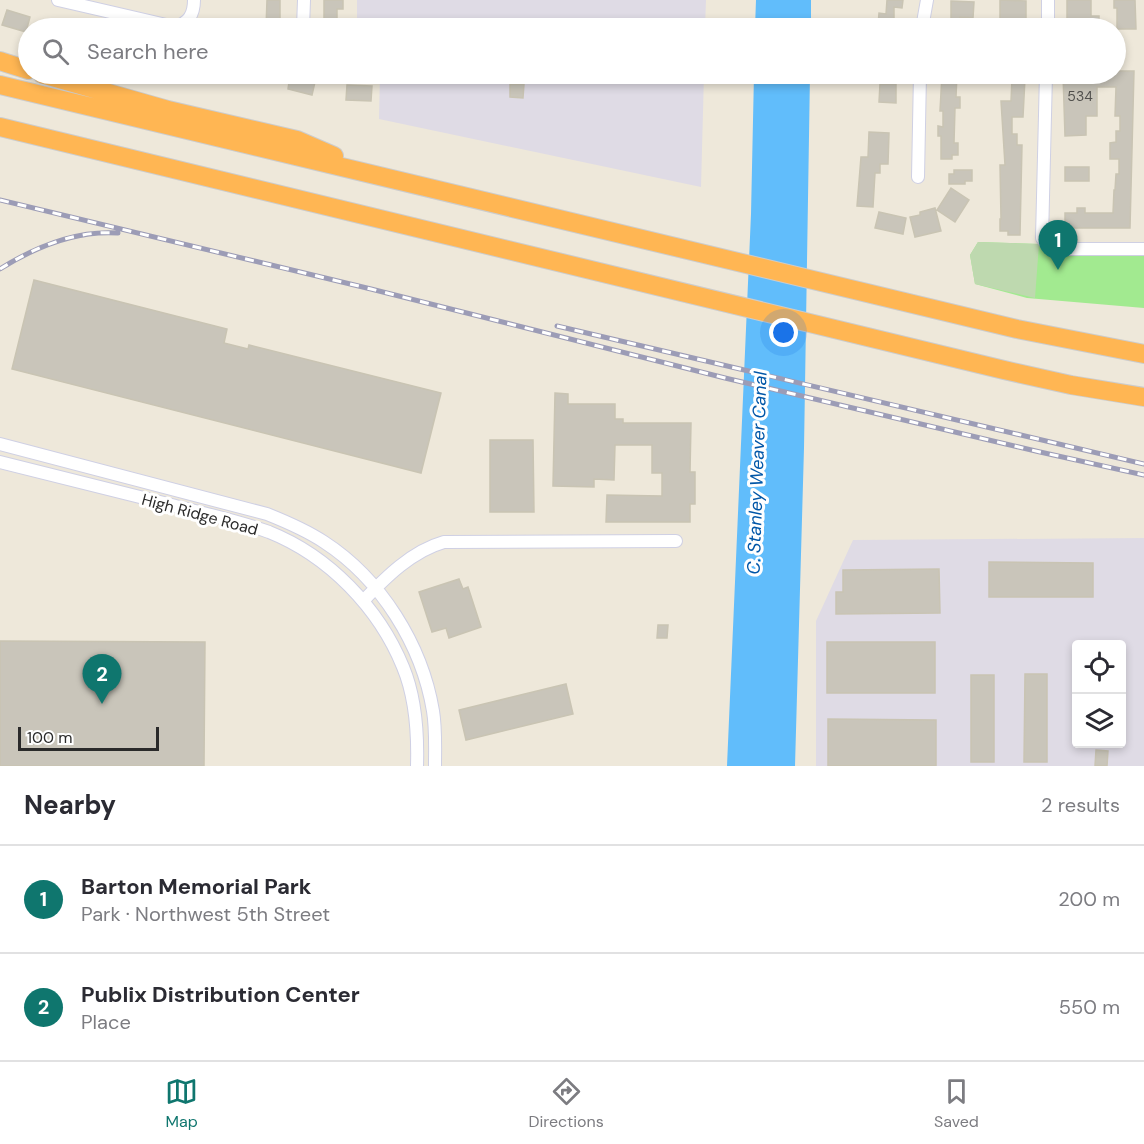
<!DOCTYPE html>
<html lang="en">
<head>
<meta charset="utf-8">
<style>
	:root { --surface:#fff; --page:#f2f2f3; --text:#2b2b33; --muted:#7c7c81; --line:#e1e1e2; --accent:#0f766e }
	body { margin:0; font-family:"DM Sans",sans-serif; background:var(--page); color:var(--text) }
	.controls { position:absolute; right:18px; bottom:18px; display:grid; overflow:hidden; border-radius:6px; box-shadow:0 3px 9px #0003 }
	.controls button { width:54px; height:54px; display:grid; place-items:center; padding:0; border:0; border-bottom:2px solid var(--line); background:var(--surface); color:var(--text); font:30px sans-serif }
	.scale { position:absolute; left:18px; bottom:15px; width:141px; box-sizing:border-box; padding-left:6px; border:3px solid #2a2a2a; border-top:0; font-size:16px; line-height:21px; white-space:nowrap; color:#2a2a2a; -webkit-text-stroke:4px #fff; paint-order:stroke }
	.you { position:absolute; left:784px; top:333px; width:21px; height:21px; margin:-15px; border:4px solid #fff; border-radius:50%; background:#1a73e8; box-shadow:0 0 0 9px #1a73e833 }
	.badge { display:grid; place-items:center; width:39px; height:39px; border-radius:50%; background:var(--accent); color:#fff; font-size:20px; font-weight:700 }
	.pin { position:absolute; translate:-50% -50px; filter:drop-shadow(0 2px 3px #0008) }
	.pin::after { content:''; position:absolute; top:32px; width:21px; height:18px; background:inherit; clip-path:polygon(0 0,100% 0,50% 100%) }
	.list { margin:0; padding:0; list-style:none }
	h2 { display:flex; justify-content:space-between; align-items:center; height:78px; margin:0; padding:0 24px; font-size:26px }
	h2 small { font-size:20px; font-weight:400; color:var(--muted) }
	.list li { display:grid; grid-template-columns:39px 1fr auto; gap:18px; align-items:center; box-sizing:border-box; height:108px; padding:0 24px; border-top:2px solid var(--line) }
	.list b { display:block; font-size:22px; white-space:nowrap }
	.list p { margin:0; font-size:20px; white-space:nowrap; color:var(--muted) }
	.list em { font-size:20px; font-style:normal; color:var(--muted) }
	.icon { flex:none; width:33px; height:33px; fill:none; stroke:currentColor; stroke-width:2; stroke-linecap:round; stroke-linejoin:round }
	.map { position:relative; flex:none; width:1144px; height:766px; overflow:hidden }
	.search { position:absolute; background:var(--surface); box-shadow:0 3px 9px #0003; left:18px; right:18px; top:18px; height:66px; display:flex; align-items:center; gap:15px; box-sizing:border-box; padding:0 21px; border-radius:33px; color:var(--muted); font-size:22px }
	.sheet { height:294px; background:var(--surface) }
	nav { display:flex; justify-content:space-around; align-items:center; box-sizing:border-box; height:84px; border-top:2px solid var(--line); background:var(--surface); font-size:16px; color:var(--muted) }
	nav a { display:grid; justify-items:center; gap:3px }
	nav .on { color:var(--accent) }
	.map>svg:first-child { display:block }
	.industrial { fill:#dfdbe5; fill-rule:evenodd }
	.green { fill:#a2ea90 }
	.cemetery { fill:#bed9af }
	.water { fill:#61bdfb }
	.building { fill:#c9c5ba; stroke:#c9c4b3; stroke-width:1.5 }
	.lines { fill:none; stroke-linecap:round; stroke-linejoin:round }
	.minor-casing { stroke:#cfd0e4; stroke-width:14 }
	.highway-casing { stroke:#ccc; stroke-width:20 }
	.minor { stroke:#fff; stroke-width:12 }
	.highway { stroke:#ffb653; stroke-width:18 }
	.rail-casing { stroke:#9c9cb6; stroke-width:5 }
	.rail { stroke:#fff; stroke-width:3; stroke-dasharray:9; stroke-linecap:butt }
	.labels { text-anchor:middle; stroke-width:6; stroke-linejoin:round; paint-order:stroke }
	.number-label { font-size:14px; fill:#52514e }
	.street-label { font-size:16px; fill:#2a2a2a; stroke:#fff }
	.water-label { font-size:18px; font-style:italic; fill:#0056a7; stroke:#fff }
</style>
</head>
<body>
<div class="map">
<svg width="1144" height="766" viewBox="0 0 1144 766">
	<rect width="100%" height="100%" fill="#eee8da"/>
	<path class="industrial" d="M357,0h349l-1,28h-348z
		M380,74h324l-3,113 -322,-68z
		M1144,538v228h-328v-145l37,-81zM1076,644h46v100h-46z"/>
	<path class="green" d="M978,242l61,2 8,9 7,2 90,-1v54l-117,-10 -52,-14 -5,-29z"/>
	<path class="cemetery" d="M978,242l61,2 -4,54 -60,-14 -5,-29z"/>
	<path class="water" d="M756,0h55v28h-56z
		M754,74h56l-6,374 -9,318h-68l24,-552z"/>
	<path class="building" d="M267,0h13v28h-14z
		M324,0h19v9h-6v19h-13z
		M887,0h16l-1,8 -8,-1v21h-9v-3h-7l1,-12 7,1z
		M1000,0l26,1v27h-22v-3l-4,-1z
		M1067,0h24v16h8v12h-32z
		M1114,0h21l1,29h-19v-21h-3z
		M951,1l23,1 -1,16 -13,-1v11h-9z
		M7,10l23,7 -4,15 -24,-7z
		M48,20l22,6v2h-24z
		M1116,71h18l-4,157h-65v-15h12v-5h8v5h28l1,-23h1l1,-16h3v-15h-9v-16l6,-1v-11h4v-15h-5l1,-29h-19v29h-11v19l-21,1 -2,-62h53z
		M942,74h15l-1,23h4v11h-5l-1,35h4v12h-6v4h-11v-23h-3v-10l5,1v-16h-3z
		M290,76l25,6 -3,13 -24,-6z
		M1012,78h13l-2,39h-11v17h5v11h5l-2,90h-12v-4h-8v-12h1l-1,-54h5l-4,-64h10z
		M510,84h14l-1,14 -13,-1z
		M880,84h16v19l-17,-1z
		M347,85l25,1 -1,15 -25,-1z
		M869,132l20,1 -1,31h-8v9h-5l-2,34 -16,-1 4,-49h7z
		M1065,167h24v14h-24z
		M954,170h18v11h-7v3h-16v-10h5z
		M951,188l18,12 -14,22 -18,-12z
		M935,208l6,23 -26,6 -5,-20 10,-2v-3z
		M879,212l27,6 -3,16 -28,-6z
		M34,280l193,49 -3,14 24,6 1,-4 192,48 -20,80 -409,-104z
		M555,393l13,1v10h47v15h8v4h68l-1,49h5v32h-5v18h-84l1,-27 55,1v-23h-10v-28h-37l-1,35 -20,-1v8l-41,-1z
		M490,440h43l1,72h-44z
		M989,562l104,1v34h-104z
		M939,569l1,44 -104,1v-22h7v-22z
		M459,579l4,10 5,-2 13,40 -32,11 -3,-10 -14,4 -13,-40z
		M658,625h10l-1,13h-10z
		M0,641l205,1 -1,124h-204z
		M827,642h108v51h-108z
		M1025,674h22v88h-23z
		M971,675h23v87h-23z
		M566,684l7,30 -107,26 -7,-30z
		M828,719l108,1v46h-108z
		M1096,750l12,1 -1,15h-12z"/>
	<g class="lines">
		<g class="minor-casing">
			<path id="minor" d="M58,0l117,27c14,-4 19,-13 19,-27
				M303,28l1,-28
				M922,28l5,-28
				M1048,28v-28
				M1046,74l-4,164 7,9 6,2h89
				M918,177l2,-103
				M0,444l267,70c20,8 39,16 57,28 57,37 98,103 109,169 3,18 2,37 2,55
				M0,462c56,14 112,28 168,42 33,9 68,16 101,28 60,24 110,76 134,135 13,31 15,66 14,99
				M363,601c23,-24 49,-50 81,-59l232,-1"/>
		</g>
		<g class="highway-casing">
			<path id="highway" d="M0,61l28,9
				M42,74l126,36 129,30 37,16
				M0,85l1017,244 127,25
				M0,127l1004,243 67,15 73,12"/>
		</g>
		<use href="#minor" class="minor"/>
		<use href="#highway" class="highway"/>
		<g class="rail-casing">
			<path id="rail" d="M0,200l371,89 354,89 315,74 104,23
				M0,269c35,-22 76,-39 118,-36
				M557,326l587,138"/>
		</g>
		<use href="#rail" class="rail"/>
	</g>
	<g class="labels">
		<g class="number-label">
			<text x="1080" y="101">534</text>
		</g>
		<g class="street-label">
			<text transform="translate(200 514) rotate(15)" y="6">High Ridge Road</text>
		</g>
		<g class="water-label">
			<text transform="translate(757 473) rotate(-88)" y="6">C. Stanley Weaver Canal</text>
		</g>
	</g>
</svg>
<div class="controls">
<button><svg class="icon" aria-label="locate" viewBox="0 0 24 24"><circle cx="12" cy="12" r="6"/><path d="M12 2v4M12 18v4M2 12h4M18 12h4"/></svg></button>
<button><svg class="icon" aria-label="layers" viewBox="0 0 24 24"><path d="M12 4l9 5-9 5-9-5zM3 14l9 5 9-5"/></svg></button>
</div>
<div class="scale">100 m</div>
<div class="you"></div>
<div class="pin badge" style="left:1058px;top:270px">1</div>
<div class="pin badge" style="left:102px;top:704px">2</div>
<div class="search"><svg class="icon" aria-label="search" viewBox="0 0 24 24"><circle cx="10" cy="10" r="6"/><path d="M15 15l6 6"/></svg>Search here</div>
</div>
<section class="sheet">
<h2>Nearby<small>2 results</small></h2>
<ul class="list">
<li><span class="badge">1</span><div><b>Barton Memorial Park</b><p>Park · Northwest 5th Street</p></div><em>200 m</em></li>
<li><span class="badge">2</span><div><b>Publix Distribution Center</b><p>Place</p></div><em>550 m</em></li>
</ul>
</section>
<nav>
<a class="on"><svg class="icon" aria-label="map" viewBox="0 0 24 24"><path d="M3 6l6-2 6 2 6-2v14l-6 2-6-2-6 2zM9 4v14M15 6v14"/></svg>Map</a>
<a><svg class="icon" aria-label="directions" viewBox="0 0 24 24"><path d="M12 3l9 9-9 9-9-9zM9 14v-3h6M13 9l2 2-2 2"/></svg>Directions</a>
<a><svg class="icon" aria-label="saved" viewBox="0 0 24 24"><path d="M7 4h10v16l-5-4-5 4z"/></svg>Saved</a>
</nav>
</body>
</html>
